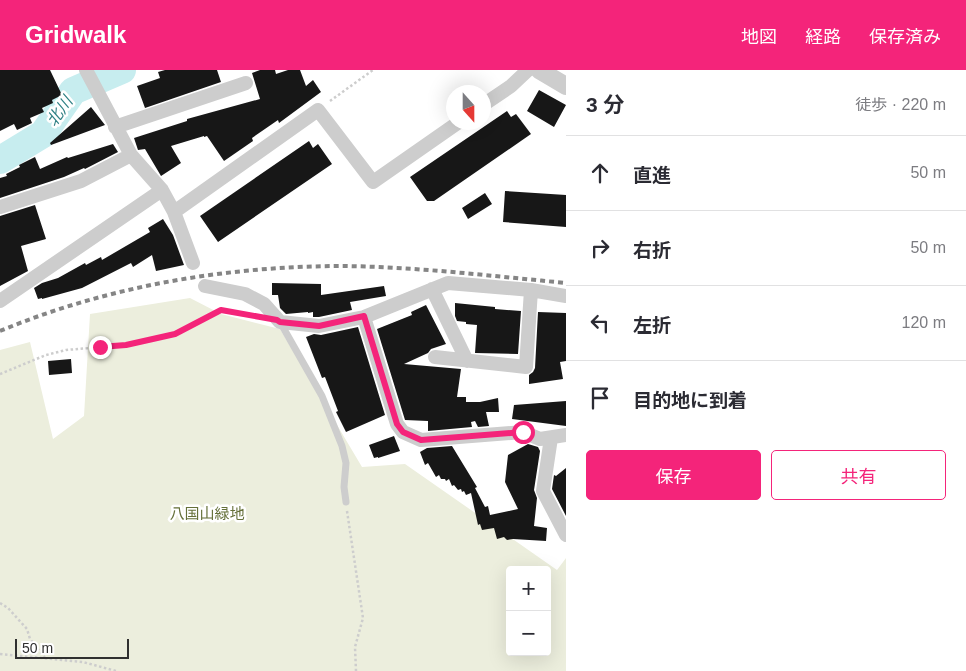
<!DOCTYPE html>
<html lang="ja">
<head>
<meta charset="utf-8">
<style>
	:root { --surface:#fff; --page:#f7f7f7; --text:#2b2b33; --muted:#7c7c81; --line:#e1e1e2; --accent:#f4247a }
	body { margin:0; font-family:Arial,"Noto Sans JP",sans-serif; background:var(--page); color:var(--text) }
	.controls { position:absolute; right:15px; bottom:15px; display:grid; overflow:hidden; border-radius:5px; box-shadow:0 5px 20px #0002 }
	.controls button { width:45px; height:45px; display:grid; place-items:center; padding:0; border:0; border-bottom:1px solid var(--line); background:var(--surface); color:var(--text); font:25px sans-serif }
	.compass { position:absolute; left:446px; top:15px; width:45px; height:45px; border-radius:50%; background:var(--surface); box-shadow:0 5px 20px #0002; rotate:159deg }
	.scale { position:absolute; left:15px; bottom:12px; width:114px; box-sizing:border-box; padding-left:5px; border:2px solid #303030; border-top:0; font-size:14px; line-height:18px; white-space:nowrap; color:#303030; -webkit-text-stroke:4px #fff; paint-order:stroke }
	.stop { position:absolute; width:15px; height:15px; margin:-11px; border:4px solid #f4247a; border-radius:50%; background:#fff }
	.stop.end { background:#f4247a; border-color:#fff; box-shadow:0 1px 5px #0008 }
	.list { margin:0; padding:0; list-style:none }
	h2 { display:flex; justify-content:space-between; align-items:center; height:65px; margin:0; padding:0 20px; font-size:21px }
	h2 small { font-size:16px; font-weight:400; color:var(--muted) }
	.list li { display:grid; grid-template-columns:32px 1fr auto; gap:15px; align-items:center; box-sizing:border-box; height:75px; padding:0 20px; border-top:1px solid var(--line) }
	.list b { display:block; font-size:19px; white-space:nowrap }
	.list em { font-size:16px; font-style:normal; color:var(--muted) }
	.actions { display:flex; gap:10px; padding:15px 20px }
	.actions a { flex:1; padding:11px 0; border:1px solid var(--accent); border-radius:5px; text-align:center; font-size:18px; color:var(--accent) }
	.actions .main { background:var(--accent); color:#fff }
	.icon { flex:none; width:28px; height:28px; fill:none; stroke:currentColor; stroke-width:2; stroke-linecap:round; stroke-linejoin:round }
	.map { position:relative; flex:none; width:566px; height:601px; overflow:hidden }
	header { display:flex; align-items:center; gap:30px; box-sizing:border-box; height:70px; padding:0 25px; background:var(--accent); color:#fff }
	header strong { font-size:24px }
	nav { display:flex; gap:28px; margin-inline-start:auto; font-size:18px }
	main { display:flex }
	aside { flex:1; background:var(--surface) }
	.map>svg:first-child { display:block }
	.green { fill:#eceedd; fill-rule:evenodd }
	.lines { fill:none; stroke-linecap:round; stroke-linejoin:round }
	.river { stroke:#c7edef; stroke-width:28 }
	.building { fill:#171717 }
	.path { stroke:#cdcdcd; stroke-width:2.5; stroke-dasharray:2.5 2.5; stroke-linecap:butt }
	.service { stroke:#cdcdcd; stroke-width:7 }
	.minor { stroke:#cdcdcd; stroke-width:14 }
	.tertiary { stroke:#cdcdcd; stroke-width:18 }
	.rail { stroke:#858585; stroke-width:4; stroke-dasharray:5 4; stroke-linecap:butt }
	.route { stroke:#f4247a; stroke-width:6 }
	.labels { text-anchor:middle; stroke-width:5; stroke-linejoin:round; paint-order:stroke }
	.park-label { font-size:15px; fill:#657039; stroke:#fff }
	.water-label { font-size:16px; font-style:italic; fill:#308185; stroke:#fff }
</style>
</head>
<body>
<header>
<strong>Gridwalk</strong>
<nav><a>地図</a><a>経路</a><a>保存済み</a></nav>
</header>
<main>
<div class="map">
<svg width="566" height="601" viewBox="0 0 566 601">
	<rect width="100%" height="100%" fill="#fff"/>
	<path class="green" d="M190,228l31,16 59,15 82,138 43,-3 152,106 9,-12v113h-566v-321l30,-8 23,97 31,-23 6,-102zM510,500h37v82h-37z"/>
	<g class="lines">
		<path class="river" d="M0,90l43,-26 30,-43 49,-21"/>
	</g>
	<path class="building" d="M0,0h50l12,25 -10,5 1,3 -11,5 2,4 -14,6 2,5 -15,7 -3,-6 -14,7z
		M165,0h52l4,12 -76,26 -8,-22 23,-8 -2,-6z
		M260,0h15l1,4 12,-4h12l6,16 7,-6 8,12 -42,31 -1,-3 -26,18 1,3 -29,20 -17,-25 -3,1v-1l-33,10 10,17 -20,13 -16,-27 -7,1 -4,-12 53,-17v-2l73,-20 -8,-26z
		M539,20l27,15 -12,22 -27,-16z
		M91,37l14,18 -54,20 -1,-2z
		M507,41l4,6 5,-3 15,20 -97,67h-7l-17,-24z
		M309,71l4,7 5,-4 14,20 -114,78 -18,-26z
		M113,74l5,8 -33,17 -1,-1 -20,9 -64,21v-20l7,-2 -1,-2 14,-7 -1,-2 16,-8 5,12 27,-12 1,1z
		M505,121l61,4v32l-63,-5z
		M485,123l7,11 -24,15 -6,-11z
		M35,135l11,34 -25,7 7,25 -28,15v-70z
		M163,149l10,16 11,30 -28,6 -4,-16 -19,12 -2,-4 -49,25 -40,11v-1l-4,1 -4,-11 8,-5 16,-5 27,-15 1,2 15,-8 1,3 48,-28 -2,-4z
		M272,213l49,1v11l63,-9 2,10 -36,6 2,8 -33,7h-6v-5l-5,1v-1l-22,2 -6,-6 -2,-13h-6z
		M455,233l40,4v2l26,2 -3,43 -43,-1 2,-28 -11,-1v-2l-9,-1 -2,-5z
		M426,235l20,39 -15,5 -3,4 -24,11 57,5 -4,28h9v5h14l18,-4 1,14h-13l3,14 -11,1 -3,-6 -4,1 1,5 -44,4v-10l-23,-1 -28,-91 35,-14 -1,-3z
		M538,242l28,1v48l-6,1 3,17 -34,5v-9l4,-3 2,-4z
		M358,257l27,88 -39,17 -10,-20 2,-1 -13,-34 -3,1 -16,-41 8,-3 7,1z
		M71,289l1,14 -23,2 -1,-14z
		M566,331v25l-54,-7 2,-14z
		M394,366l6,15 -22,7v-1l-4,1 -5,-13z
		M528,374l10,3 2,4 -6,39 3,8 -3,28 13,2 -1,13 -33,-2 -6,1 -3,-3 -7,2 -3,-11 -12,2 -2,-6 -2,1 -7,-32 -5,2 -2,-4 -2,1 -1,-3 -3,1 -4,-5 -2,1 -3,-7 -3,2 -1,-2h-4l-2,-4 -3,2 -8,-14 -3,2 -5,-13 7,-4 25,-2 25,41 -2,1 10,19 3,-1 2,9 28,-6 -13,-27 3,-27z
		M566,398v48l-14,-27 2,-14 2,1z"/>
	<g class="lines">
		<path class="path" d="M330,31l43,-31
			M0,304l46,-19 20,-5 60,-5 49,-11 46,-24 33,6
			M347,441l16,107 -8,29 1,24
			M0,533l8,5 19,21 3,10 15,19
			M0,584l83,8 33,9"/>
		<path class="service" d="M280,252l42,74 20,50 4,17 -2,24 2,15"/>
		<path class="minor" d="M86,0l45,85 31,35 12,22
			M483,35l28,-19 17,-16
			M115,57l131,-44
			M0,137l81,-26 50,-26
			M193,193l-19,-51 144,-102 55,72 86,-60
			M205,216l40,8 19,10 16,18 39,4 45,-9 84,-34 83,7 35,6
			M432,219l35,72
			M0,231l162,-111
			M364,247l33,107 6,8 18,8 102,-8 17,7 26,-4
			M435,287l91,10 5,-77
			M551,368l-8,53 23,44"/>
		<path class="tertiary" d="M539,0l27,16"/>
		<path class="rail" d="M0,261c108,-45 227,-65 344,-65 74,1 148,10 222,17"/>
	</g>
	<g class="lines">
		<path class="route" d="M100,277l26,-2 49,-11 46,-24 56,10 3,2 39,4 45,-10 33,108 6,8 18,8 102,-8"/>
	</g>
	<g class="labels">
		<g class="park-label">
			<text x="207" y="449">八国山緑地</text>
		</g>
		<g class="water-label">
			<text transform="translate(59 41) rotate(-55)" y="6">北川</text>
		</g>
	</g>
</svg>
<div class="controls">
<button>+</button>
<button>−</button>
</div>
<svg class="compass" viewBox="-18 -18 36 36"><path d="M0-13l5 13h-10z" fill="#e53935"/><path d="M0 13l5-13h-10z" fill="#7c7c81"/></svg>
<div class="scale">50 m</div>
<div class="stop" style="left:523px;top:362px"></div>
<div class="stop end" style="left:100px;top:277px"></div>
</div>
<aside>
<h2>3 分<small>徒歩 · 220 m</small></h2>
<ul class="list">
<li><svg class="icon" aria-label="ahead" viewBox="0 0 24 24"><path d="M12 20V5M6 11l6-6 6 6"/></svg><div><b>直進</b></div><em>50 m</em></li>
<li><svg class="icon" aria-label="right" viewBox="0 0 24 24"><path d="M7 20v-9h11M14 6l5 5-5 5"/></svg><div><b>右折</b></div><em>50 m</em></li>
<li><svg class="icon" aria-label="left" viewBox="0 0 24 24"><path d="M17 20v-9H6M10 6l-5 5 5 5"/></svg><div><b>左折</b></div><em>120 m</em></li>
<li><svg class="icon" aria-label="arrive" viewBox="0 0 24 24"><path d="M6 21V4h12l-3 4 3 4H6"/></svg><div><b>目的地に到着</b></div></li>
</ul>
<div class="actions"><a class="main">保存</a><a>共有</a></div>
</aside>
</main>
</body>
</html>
